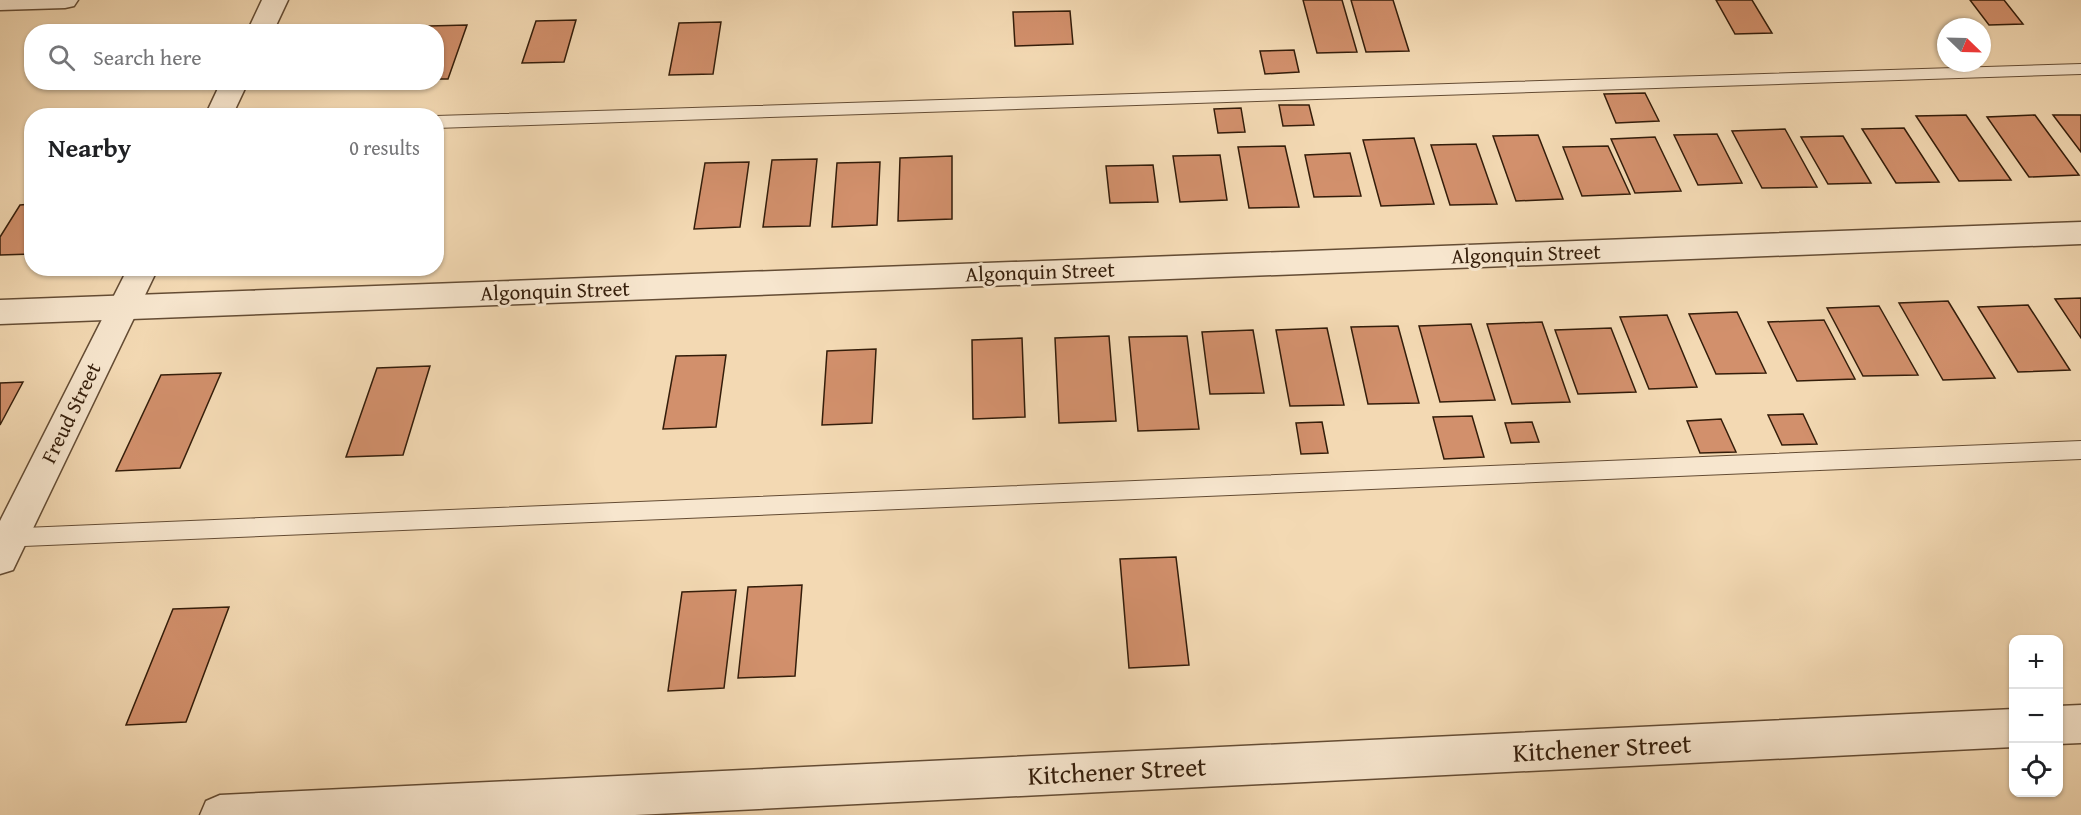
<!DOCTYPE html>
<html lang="en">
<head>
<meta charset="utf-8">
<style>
	:root { --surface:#fff; --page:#f6f6f6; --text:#202124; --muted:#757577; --line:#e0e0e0 }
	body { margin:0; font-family:"Gentium Book Plus",serif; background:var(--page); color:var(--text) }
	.controls { position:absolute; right:18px; bottom:18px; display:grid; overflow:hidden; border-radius:12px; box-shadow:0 2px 4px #0004 }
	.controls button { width:54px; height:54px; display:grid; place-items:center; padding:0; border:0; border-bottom:2px solid var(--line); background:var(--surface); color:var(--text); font:30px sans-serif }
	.compass { position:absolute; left:1937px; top:18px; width:54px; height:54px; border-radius:50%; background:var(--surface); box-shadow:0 2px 4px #0004; rotate:113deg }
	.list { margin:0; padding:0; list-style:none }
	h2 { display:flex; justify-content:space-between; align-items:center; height:78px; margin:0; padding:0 24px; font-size:26px }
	h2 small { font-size:20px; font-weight:400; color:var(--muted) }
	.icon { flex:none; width:33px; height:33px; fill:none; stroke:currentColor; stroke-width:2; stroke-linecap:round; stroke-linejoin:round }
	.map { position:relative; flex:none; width:2081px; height:815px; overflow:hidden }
	.search { position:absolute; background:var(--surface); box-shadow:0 2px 4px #0004; left:24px; top:24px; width:420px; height:66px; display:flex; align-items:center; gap:15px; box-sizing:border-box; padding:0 21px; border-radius:24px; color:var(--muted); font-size:22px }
	.panel { position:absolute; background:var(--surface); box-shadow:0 2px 4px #0004; left:24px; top:108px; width:420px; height:168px; border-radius:24px }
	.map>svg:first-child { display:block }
	.building { fill:#d2906c; stroke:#341d0a; stroke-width:1.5 }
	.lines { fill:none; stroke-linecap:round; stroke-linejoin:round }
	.service-casing { stroke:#644c34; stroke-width:2 }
	.minor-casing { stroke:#644c34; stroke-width:3 }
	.tertiary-casing { stroke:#644c34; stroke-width:3 }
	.service { fill:#f7e6ce; fill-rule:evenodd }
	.minor { fill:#f7e6ce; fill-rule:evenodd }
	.tertiary { fill:#f7e6ce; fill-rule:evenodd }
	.labels { text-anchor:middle; stroke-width:6; stroke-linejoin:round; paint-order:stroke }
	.street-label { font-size:21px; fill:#341d0a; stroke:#f7e6ce }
	.near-street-label { font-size:26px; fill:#341d0a; stroke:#f7e6ce }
</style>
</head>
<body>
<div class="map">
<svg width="2081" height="815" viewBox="0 0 2081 815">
	<rect width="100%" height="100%" fill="#f3d9b3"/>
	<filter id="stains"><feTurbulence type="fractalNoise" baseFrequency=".00333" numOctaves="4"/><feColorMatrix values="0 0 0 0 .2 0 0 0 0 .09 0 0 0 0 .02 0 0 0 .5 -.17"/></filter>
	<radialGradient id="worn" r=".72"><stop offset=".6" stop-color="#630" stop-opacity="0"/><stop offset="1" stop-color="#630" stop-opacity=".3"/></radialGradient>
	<path class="building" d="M1303,0h39l15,52 -40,1z
		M1351,0h42l16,51 -43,1z
		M1716,0h36l20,33 -37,1z
		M1970,0h34l19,24 -34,1z
		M1070,11l3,33 -58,2 -2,-34z
		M576,20l-12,42 -42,1 14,-42z
		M721,22l-8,52 -44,1 10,-52z
		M467,25l-19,54h-12v-47h-9l2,-6z
		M1294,50l5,22 -34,2 -5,-23z
		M1645,93l14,28 -43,2 -12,-29z
		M1279,105h30l5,20 -31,1z
		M1241,108l4,24 -27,1 -4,-24z
		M1966,115l45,65 -52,1 -43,-65z
		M2035,115l44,60 -50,2 -42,-60z
		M2053,115h28v37z
		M1904,128l35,54 -43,1 -34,-54z
		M1785,129l32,58 -55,1 -30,-57z
		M1717,134l25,49 -44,2 -24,-50z
		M1538,135l25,64 -47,2 -23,-65z
		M1843,136l28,47 -43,1 -27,-47z
		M1655,137l26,54 -46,2 -24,-54z
		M1414,138l20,66 -53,2 -18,-66z
		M1476,144l21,60 -47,1 -19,-60z
		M1285,146l14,61 -50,1 -11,-61z
		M1608,146l22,48 -48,2 -19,-49z
		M1350,153l11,43 -47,1 -9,-42z
		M1220,155l7,45 -47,2 -7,-46z
		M952,156v63l-54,2 2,-63z
		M817,159l-7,67 -47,1 9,-67z
		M749,162l-9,65 -46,2 11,-66z
		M880,162l-3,63 -45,2 5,-64z
		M1153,165l5,37 -48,1 -4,-37z
		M32,204v50l-32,1v-18l20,-32z
		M2081,298v40l-26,-39z
		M1948,301l47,77 -52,2 -44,-77z
		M2028,305l42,65 -52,2 -40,-65z
		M1879,306l39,69 -55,1 -36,-68z
		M1737,312l29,61 -50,1 -27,-60z
		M1667,315l30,72 -48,2 -29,-72z
		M1824,320l31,59 -58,2 -29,-59z
		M1542,322l28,80 -58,2 -25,-80z
		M1471,324l24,76 -55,2 -21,-76z
		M1398,326l21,77 -51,1 -17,-77z
		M1327,328l17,77 -54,1 -14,-76z
		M1611,328l25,64 -58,2 -23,-64z
		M1253,330l11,63 -54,1 -8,-62z
		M1109,336l7,85 -57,2 -4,-85z
		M1187,336l12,93 -61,2 -9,-94z
		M1022,338l3,79 -52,2 -1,-79z
		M876,349l-4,74 -50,2 5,-74z
		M726,355l-10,72 -53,2 13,-73z
		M430,366l-27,89 -57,2 31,-89z
		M221,373l-41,95 -64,3 45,-96z
		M23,382l-23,43v-42z
		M1803,414l14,30 -35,1 -14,-30z
		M1472,416l12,41 -40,2 -11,-42z
		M1721,419l15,33 -36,1 -13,-32z
		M1322,422l6,31 -27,1 -5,-31z
		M1532,422l7,20 -28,1 -6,-20z
		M1176,557l13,108 -60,3 -9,-109z
		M802,585l-7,91 -57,2 10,-91z
		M736,590l-12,98 -56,3 14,-99z
		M229,607l-43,115 -60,3 47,-116z"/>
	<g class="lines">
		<g class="service-casing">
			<path id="service" d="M2081,64v10l-1645,54v-12z
				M2081,441v18l-2081,88v-18z"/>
		</g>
		<g class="minor-casing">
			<path id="minor" d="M0,0h78l-4,6 -9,2 -65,2z
				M2081,222v22l-2081,80v-24z
				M2081,705v38l-23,1v-38z
				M2014,709v38l-1379,68h-435l6,-14 14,-6z"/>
		</g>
		<g class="tertiary-casing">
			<path id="tertiary" d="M262,0h26l-15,32h-26z
				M221,82h27l-16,34h-27z
				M128,268h30l-145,302 -13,4v-53z"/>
		</g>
		<use href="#service" class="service"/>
		<use href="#minor" class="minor"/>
		<use href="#tertiary" class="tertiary"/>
	</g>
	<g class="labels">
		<g class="street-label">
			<text transform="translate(1526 254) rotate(-2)" y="7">Algonquin Street</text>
			<text transform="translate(1040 272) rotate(-2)" y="7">Algonquin Street</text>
			<text transform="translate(555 291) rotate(-2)" y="7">Algonquin Street</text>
			<text transform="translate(71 413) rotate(-64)" y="7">Freud Street</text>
		</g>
		<g class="near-street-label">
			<text transform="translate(1602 748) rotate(-3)" y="9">Kitchener Street</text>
			<text transform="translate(1117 771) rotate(-3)" y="9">Kitchener Street</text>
		</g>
	</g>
	<rect width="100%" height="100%" filter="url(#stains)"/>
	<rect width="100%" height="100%" fill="url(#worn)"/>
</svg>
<div class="controls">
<button>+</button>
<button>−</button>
<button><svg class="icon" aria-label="locate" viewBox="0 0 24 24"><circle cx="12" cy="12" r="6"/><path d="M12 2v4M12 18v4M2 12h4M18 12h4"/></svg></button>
</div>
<svg class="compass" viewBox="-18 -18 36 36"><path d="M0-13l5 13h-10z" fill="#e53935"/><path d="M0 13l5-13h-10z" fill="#757577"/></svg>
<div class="search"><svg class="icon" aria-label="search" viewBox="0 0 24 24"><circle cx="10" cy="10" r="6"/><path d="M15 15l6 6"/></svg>Search here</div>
<section class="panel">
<h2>Nearby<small>0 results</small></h2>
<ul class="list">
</ul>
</section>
</div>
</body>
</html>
